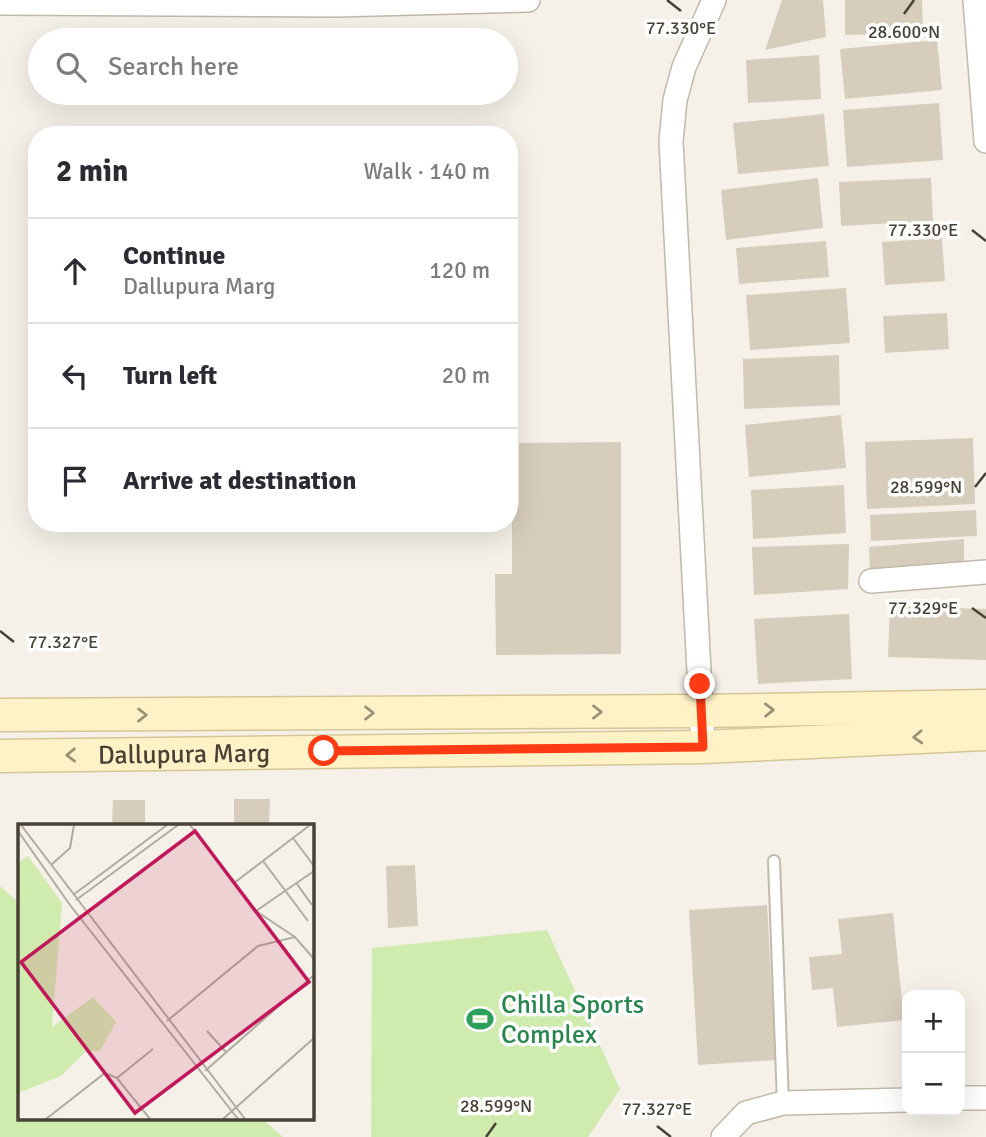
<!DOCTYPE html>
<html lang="en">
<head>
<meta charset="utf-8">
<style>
	:root { --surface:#fff; --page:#f2f2f3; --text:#2b2b33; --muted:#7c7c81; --line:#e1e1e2 }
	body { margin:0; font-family:Signika,sans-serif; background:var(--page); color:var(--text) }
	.controls { position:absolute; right:21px; bottom:21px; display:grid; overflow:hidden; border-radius:14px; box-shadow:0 7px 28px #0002 }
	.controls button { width:63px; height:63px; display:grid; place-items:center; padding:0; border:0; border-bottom:2px solid var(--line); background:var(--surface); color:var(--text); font:35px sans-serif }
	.stop { position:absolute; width:21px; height:21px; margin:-16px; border:5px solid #ff3b14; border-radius:50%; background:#fff }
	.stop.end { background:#ff3b14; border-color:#fff; box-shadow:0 2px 7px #0008 }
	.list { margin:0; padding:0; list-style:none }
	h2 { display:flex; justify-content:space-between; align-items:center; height:91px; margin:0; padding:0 28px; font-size:30px }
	h2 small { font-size:23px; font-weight:400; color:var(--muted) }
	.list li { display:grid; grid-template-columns:46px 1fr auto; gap:21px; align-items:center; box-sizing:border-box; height:105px; padding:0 28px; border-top:2px solid var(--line) }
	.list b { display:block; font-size:26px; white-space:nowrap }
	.list p { margin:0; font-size:23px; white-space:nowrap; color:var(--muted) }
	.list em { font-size:23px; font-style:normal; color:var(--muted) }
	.icon { flex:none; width:38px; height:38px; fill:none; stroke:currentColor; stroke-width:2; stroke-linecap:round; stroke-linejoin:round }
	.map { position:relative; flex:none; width:986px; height:1137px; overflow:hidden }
	.search { position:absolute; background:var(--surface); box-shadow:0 7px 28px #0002; left:28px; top:28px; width:490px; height:77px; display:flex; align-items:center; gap:18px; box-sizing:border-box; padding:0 24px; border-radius:38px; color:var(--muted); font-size:26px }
	.panel { position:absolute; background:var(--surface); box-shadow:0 7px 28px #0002; left:28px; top:126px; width:490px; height:406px; border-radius:28px }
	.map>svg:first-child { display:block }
	.green { fill:#cfebae }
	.building { fill:#d7cdbc }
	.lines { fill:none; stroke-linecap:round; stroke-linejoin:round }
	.service-casing { stroke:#c1b9aa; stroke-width:14 }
	.minor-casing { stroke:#c1b9aa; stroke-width:26 }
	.secondary-casing { stroke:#d7c695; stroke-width:35 }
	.service { stroke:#fff; stroke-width:10 }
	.minor { stroke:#fff; stroke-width:23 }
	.secondary { stroke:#fff2c7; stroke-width:32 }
	.oneway { stroke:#9a9177 }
	.route { stroke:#ff3b14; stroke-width:9 }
	.ticks { fill:none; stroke:#484136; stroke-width:2.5 }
	.labels { text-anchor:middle; stroke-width:7; stroke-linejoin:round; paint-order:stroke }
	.street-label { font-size:26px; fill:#484136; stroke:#fff }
	.leisure-label { font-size:26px; fill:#27864d; stroke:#fff; text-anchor:start }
	.inset-road { fill:none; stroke:#b0aba1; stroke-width:2 }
	.view { fill:#c2185b; fill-opacity:0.15; stroke:#c2185b; stroke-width:3.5 }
	.inset-edge { fill:none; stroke:#484136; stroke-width:3.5 }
	.ticks-label { font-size:18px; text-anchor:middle; fill:#484136; stroke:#fff; stroke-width:7; stroke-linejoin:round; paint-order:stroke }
</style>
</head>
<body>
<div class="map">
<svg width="986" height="1137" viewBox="0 0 986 1137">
	<rect width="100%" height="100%" fill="#f5f1e8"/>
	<path class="green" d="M0,886l19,17v215h242l22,19h-283z
		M547,930l73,159 -32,48h-217l1,-189z"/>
	<path class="building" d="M782,0h41l3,37 -61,13z
		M845,0h77l1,33 -78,2z
		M937,40l5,50 -97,9 -5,-50z
		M819,55l2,44 -73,4 -2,-43z
		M939,103l4,57 -96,7 -4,-57z
		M824,114l5,52 -91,8 -5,-51z
		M818,178l5,50 -97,12 -5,-50z
		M931,178l2,43 -92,5 -2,-44z
		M942,238l3,43 -60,4 -3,-43z
		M826,241l3,36 -90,7 -3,-36z
		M846,288l4,55 -100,7 -4,-55z
		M947,313l2,36 -64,4 -2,-37z
		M839,355l1,50 -96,4 -1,-50z
		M841,415l5,53 -97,9 -4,-52z
		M973,438l2,66 -108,5 -2,-67z
		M621,442v212l-125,1 -1,-81h17v-69h7v-62z
		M844,485l2,48 -93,6 -2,-49z
		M976,510l1,26 -106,5 -1,-26z
		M964,539v26l-94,8 -1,-26z
		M849,544l-1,45 -94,6 -2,-48z
		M890,606l96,3v51l-98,-3z
		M849,614l3,65 -94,5 -4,-65z
		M234,799h36l-1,26h-35z
		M113,800h32v25h-33z
		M415,865l3,61 -30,2 -2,-62z
		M767,905l9,155 -78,5 -9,-155z
		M893,913l11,107 -67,7 -4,-39 -21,2 -3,-33 33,-3 -4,-35z"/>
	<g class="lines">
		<g class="service-casing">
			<path id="service" d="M774,861l9,242"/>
		</g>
		<g class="minor-casing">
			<path id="minor" d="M975,0l11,141
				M0,3l336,2 192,-5
				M871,581l115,-9
				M703,747l-32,-606 4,-41 9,-33 30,-67
				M960,1098h26
				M723,1137l23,-24 37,-10 124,-3"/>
		</g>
		<g class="secondary-casing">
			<g id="secondary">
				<path d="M0,715l701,-4 285,-5"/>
				<path id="s1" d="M0,756l703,-9 283,-13"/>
			</g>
		</g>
		<use href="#service" class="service"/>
		<use href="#minor" class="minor"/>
		<use href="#secondary" class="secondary"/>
	</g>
	<defs><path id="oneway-chevron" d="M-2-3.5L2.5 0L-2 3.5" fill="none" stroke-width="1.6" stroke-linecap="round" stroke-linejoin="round" transform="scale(1.75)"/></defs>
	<g class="oneway">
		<use href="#oneway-chevron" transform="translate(769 710) rotate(-1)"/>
		<use href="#oneway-chevron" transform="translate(597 712)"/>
		<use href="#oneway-chevron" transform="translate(369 713)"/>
		<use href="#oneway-chevron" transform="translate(142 715)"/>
		<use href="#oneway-chevron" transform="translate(918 737) rotate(177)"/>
		<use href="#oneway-chevron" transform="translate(71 755) rotate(179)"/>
	</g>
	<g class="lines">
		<path class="route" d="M324,751l379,-4 -3,-63"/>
	</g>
	<path class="ticks" d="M667,0l14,11M904,14l10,-14M972,230l14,11M975,487l11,-14M972,608l14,10M0,631l14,11M657,1126l14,11M486,1137l10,-14"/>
	<defs>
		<g id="stadium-bare" transform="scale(2.1)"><path d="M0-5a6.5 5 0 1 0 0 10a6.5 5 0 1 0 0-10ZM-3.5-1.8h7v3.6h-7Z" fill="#2e9e5b" stroke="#fff" stroke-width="2.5" paint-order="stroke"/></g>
	</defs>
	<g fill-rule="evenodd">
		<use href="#stadium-bare" x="480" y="1019"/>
	</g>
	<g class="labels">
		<g class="street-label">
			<text dy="9" stroke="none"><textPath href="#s1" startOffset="184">Dallupura Marg</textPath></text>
		</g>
		<g class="leisure-label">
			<text x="501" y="1013">Chilla Sports<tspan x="501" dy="30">Complex</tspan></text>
		</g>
	</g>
	<g transform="translate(18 824)">
		<rect width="296" height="296" fill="#f5f1e8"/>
		<path d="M10,32l34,47 -10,124 41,-30 23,25 -16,29 -15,1 -24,24 -43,17v-230z" fill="#cfebae"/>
		<path class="inset-road" d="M3,1l224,294M172,1l66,86 39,26M0,7l52,74 168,214M275,14l21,28M245,37l45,60M33,41l19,-17 4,-23M216,59l76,-58M279,60l15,21M55,71l94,-70M58,76l102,-75M238,87l58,-40M149,197l91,-75 37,-9 19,22M189,207l19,21M187,247l109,-96M99,254l36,-29M28,295l59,-46 12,5 33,41M205,295l91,-81"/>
		<path class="view" d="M177,7l114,151 -174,131 -114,-151z"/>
		<rect width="296" height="296" class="inset-edge"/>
	</g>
	<g class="ticks-label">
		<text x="681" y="34">77.330°E</text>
		<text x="904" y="38">28.600°N</text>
		<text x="923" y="236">77.330°E</text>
		<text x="926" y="493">28.599°N</text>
		<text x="923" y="614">77.329°E</text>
		<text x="63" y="648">77.327°E</text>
		<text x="496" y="1112">28.599°N</text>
		<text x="657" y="1115">77.327°E</text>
	</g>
</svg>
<div class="controls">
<button>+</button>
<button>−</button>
</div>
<div class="stop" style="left:324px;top:751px"></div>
<div class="stop end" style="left:700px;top:684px"></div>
<div class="search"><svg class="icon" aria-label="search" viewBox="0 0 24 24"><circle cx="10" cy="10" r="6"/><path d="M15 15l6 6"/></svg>Search here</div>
<section class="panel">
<h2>2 min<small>Walk · 140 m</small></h2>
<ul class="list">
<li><svg class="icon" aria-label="ahead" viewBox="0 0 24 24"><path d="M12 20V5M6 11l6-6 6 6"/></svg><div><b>Continue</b><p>Dallupura Marg</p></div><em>120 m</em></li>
<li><svg class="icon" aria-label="left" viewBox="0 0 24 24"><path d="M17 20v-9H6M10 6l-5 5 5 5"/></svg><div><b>Turn left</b></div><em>20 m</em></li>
<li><svg class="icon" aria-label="arrive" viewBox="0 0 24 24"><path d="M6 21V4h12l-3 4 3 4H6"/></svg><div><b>Arrive at destination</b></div></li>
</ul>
</section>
</div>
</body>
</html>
